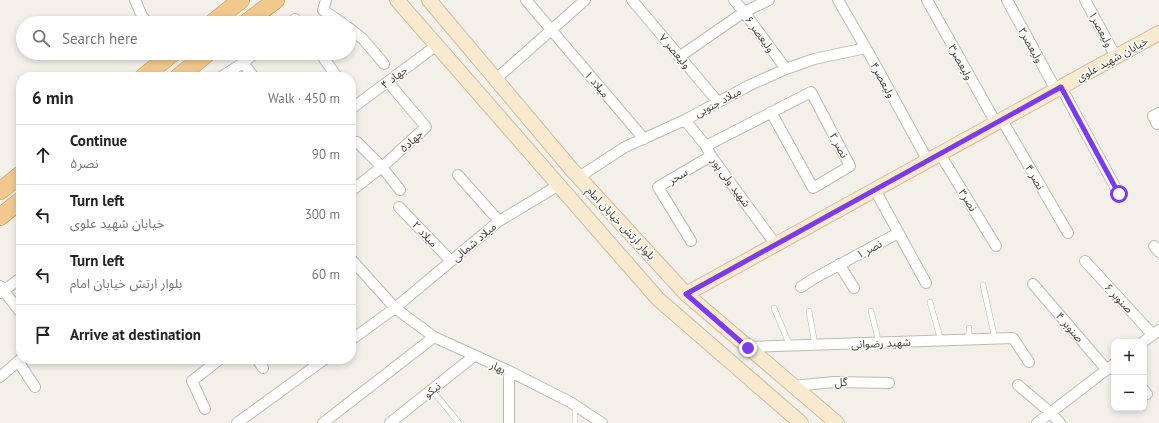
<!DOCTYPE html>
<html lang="en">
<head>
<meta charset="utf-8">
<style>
	:root { --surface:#fff; --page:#f6f6f6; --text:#222; --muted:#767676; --line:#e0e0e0 }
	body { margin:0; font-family:"PT Sans","Noto Sans Arabic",sans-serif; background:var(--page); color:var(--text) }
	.controls { position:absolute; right:12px; bottom:12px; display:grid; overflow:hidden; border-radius:8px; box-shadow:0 2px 6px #0003 }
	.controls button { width:36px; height:36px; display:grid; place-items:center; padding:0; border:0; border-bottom:1px solid var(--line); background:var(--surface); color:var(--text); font:20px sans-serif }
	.stop { position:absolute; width:12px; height:12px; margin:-9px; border:3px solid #7c3aed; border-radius:50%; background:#fff }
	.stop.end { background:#7c3aed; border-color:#fff; box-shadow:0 1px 4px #0008 }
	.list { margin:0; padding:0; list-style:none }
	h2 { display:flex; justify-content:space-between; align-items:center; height:52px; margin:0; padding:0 16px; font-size:17px }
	h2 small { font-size:13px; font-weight:400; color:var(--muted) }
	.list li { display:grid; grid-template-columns:26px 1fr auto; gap:12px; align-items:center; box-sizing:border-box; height:60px; padding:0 16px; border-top:1px solid var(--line) }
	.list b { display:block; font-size:15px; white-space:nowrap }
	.list p { margin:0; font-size:13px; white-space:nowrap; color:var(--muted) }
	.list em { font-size:13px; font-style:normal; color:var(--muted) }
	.icon { flex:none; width:22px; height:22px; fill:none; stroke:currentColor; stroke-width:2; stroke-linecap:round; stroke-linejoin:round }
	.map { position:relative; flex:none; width:1159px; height:423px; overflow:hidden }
	.search { position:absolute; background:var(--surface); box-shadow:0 2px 6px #0003; left:16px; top:16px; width:340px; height:44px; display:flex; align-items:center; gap:10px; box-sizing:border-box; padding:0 14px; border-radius:22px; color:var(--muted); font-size:15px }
	.panel { position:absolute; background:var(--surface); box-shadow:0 2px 6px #0003; left:16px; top:72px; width:340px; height:292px; border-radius:16px }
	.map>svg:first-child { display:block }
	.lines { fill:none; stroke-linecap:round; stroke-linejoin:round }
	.service-casing { stroke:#c1b9b1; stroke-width:6 }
	.minor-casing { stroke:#c1b9b1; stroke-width:12 }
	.secondary-casing { stroke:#cebd9f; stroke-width:16 }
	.trunk-casing { stroke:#cd904b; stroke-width:18 }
	.service { stroke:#fff; stroke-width:5 }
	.minor { stroke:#fff; stroke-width:10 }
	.secondary { stroke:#f9eacf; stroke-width:14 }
	.trunk { stroke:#f1c88e; stroke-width:17 }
	.route { stroke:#7c3aed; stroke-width:5 }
	.labels { text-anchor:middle; stroke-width:3; stroke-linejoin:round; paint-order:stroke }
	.street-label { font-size:11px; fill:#474039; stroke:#fff }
</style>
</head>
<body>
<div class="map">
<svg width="1159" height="423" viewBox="0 0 1159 423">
	<rect width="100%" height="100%" fill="#f3f0ea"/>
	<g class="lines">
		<g class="service-casing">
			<path id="service" d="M983,285l12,54
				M930,302l11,39
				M774,308l16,38
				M809,311l6,34
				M871,311l8,32
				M969,328v12
				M432,390l27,33
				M575,423v-17"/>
		</g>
		<g class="minor-casing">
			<path id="minor" d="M135,0l7,16 6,7
				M326,0l-3,10 19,13
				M526,0l118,139
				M632,0l86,102
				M734,0l10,12 42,57
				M838,0l33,57 57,104
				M927,0l69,123
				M1007,0l49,90
				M1085,0l31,57
				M291,23l4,-4 3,4
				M349,28l14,11 21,25
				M320,53l17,24
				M679,57l65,-45 25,-12
				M243,63l11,14
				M221,77l22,-14 12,-10
				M496,79l89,-79
				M1061,87l58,107
				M351,109l86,-64
				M685,120l21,26 5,10 65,89
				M1002,120l66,113
				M1157,124l-4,-8 6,-3
				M357,142l25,25 18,23
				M706,146l105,-54 39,74 -37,22 -42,-76
				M940,154l56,92
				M458,175l41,46
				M579,177l46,-30 60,-27 65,-35 36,-16 28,-10 52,-11
				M875,190l51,93
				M351,191l31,-24 44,-40 -38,-45
				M399,207l52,54
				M691,241l-33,-54 53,-31
				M1154,246l5,6
				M351,259l44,49 39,29 75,34 61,31 32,21
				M1085,261l68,74
				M839,264l15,24
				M1033,284l74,86
				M0,286l21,27
				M801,287l12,-8 85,-46
				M0,293l21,-15
				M351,340l44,-32 104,-87 60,-36
				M1143,342l16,-12
				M748,347l265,-9 16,24
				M257,359l6,9
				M18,361l17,26
				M509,371v52
				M0,377l21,-18
				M1018,385l33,28 9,10
				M793,386l41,-4 55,1
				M1144,390l3,4
				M205,409l-13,-28 28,-22
				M237,423l88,-64
				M323,423l111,-86
				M390,423l84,-67
				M1037,423l77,-59"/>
		</g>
		<g class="secondary-casing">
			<path id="secondary" d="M397,0l261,299 143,124
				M429,0l144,171 113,123 151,129
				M686,294l473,-261"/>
		</g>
		<g class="trunk-casing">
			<path id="trunk" d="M212,23l29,-23
				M246,23l30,-23
				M143,77l30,-24
				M178,77l30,-24
				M0,191l21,-17
				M0,217l21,-17"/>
		</g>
		<use href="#service" class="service"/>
		<use href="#minor" class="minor"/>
		<use href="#secondary" class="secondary"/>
		<use href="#trunk" class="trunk"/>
	</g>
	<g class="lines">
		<path class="route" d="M748,348l-62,-54 375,-207 58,107"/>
	</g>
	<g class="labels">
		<g class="street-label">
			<text transform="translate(1101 29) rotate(62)" y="4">ولیعصر۱</text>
			<text transform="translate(760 34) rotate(54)" y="4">ولیعصر ۶</text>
			<text transform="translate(1031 45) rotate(61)" y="4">ولیعصر۲</text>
			<text transform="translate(675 51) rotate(50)" y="4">ولیعصر ۷</text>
			<text transform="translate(1112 59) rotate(-29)" y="4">خیابان شهید علوی</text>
			<text transform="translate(961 62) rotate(61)" y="4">ولیعصر۳</text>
			<text transform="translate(394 77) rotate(-37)" y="4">جهاد ۴</text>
			<text transform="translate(883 80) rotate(61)" y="4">ولیعصر۴</text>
			<text transform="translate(597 84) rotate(50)" y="4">میلاد ۱</text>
			<text transform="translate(718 102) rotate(-28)" y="4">میلاد جنوبی</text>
			<text transform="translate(411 141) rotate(-42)" y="4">جهاد۵</text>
			<text transform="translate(839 145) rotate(62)" y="4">نصر ۲</text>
			<text transform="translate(678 176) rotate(-31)" y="4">سحر</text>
			<text transform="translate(1035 177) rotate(60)" y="4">نصر ۴</text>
			<text transform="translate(731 182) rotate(54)" y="4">شهید ولی پور</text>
			<text transform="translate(968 200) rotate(58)" y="4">نصر۳</text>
			<text transform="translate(621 223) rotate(47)" y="4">بلوار ارتش خیابان امام</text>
			<text transform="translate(425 234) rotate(47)" y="4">میلاد ۲</text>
			<text transform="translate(474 242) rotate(-40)" y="4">میلاد شمالی</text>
			<text transform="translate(869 249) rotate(-28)" y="4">نصر ۱</text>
			<text transform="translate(1119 298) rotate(47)" y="4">صنوبر ۶</text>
			<text transform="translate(1070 327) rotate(49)" y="4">صنوبر ۴</text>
			<text transform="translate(881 343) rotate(-2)" y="4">شهید رضوانی</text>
			<text transform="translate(498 367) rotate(24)" y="4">بهار</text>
			<text x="841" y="386">گل</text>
			<text transform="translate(432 390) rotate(-39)" y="4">نیکو</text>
		</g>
	</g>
</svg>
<div class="controls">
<button>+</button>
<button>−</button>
</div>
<div class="stop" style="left:1119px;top:194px"></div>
<div class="stop end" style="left:748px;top:348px"></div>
<div class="search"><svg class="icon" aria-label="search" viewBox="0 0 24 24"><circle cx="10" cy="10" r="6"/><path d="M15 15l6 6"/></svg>Search here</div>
<section class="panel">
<h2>6 min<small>Walk · 450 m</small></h2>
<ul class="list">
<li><svg class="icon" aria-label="ahead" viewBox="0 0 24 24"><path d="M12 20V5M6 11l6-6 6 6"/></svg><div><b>Continue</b><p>نصر۵</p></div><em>90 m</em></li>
<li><svg class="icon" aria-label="left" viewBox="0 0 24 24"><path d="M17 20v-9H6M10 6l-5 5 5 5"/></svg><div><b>Turn left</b><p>خیابان شهید علوی</p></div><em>300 m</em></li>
<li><svg class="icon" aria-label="left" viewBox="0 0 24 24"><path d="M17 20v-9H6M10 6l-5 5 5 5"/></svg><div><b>Turn left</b><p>بلوار ارتش خیابان امام</p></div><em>60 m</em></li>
<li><svg class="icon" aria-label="arrive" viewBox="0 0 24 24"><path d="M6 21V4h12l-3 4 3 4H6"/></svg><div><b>Arrive at destination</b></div></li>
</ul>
</section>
</div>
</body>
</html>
